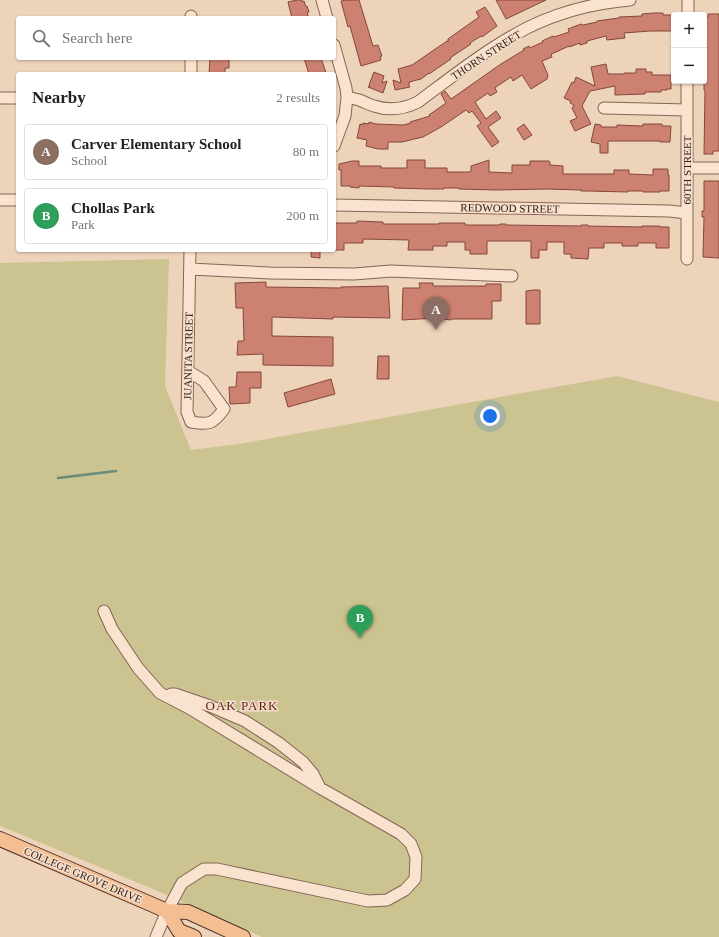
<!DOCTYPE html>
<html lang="en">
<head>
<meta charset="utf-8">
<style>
	:root { --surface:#fff; --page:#f6f6f6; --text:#222; --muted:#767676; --line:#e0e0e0; --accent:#942540 }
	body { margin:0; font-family:Georgia,serif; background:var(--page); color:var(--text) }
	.controls { position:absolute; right:12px; top:12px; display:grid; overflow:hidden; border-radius:4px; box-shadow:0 1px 3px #0004 }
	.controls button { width:36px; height:36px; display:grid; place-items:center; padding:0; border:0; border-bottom:1px solid var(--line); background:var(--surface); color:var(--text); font:20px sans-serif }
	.you { position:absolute; left:490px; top:416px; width:14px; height:14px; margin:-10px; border:3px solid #fff; border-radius:50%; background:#1a73e8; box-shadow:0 0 0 6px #1a73e833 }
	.badge { display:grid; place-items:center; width:26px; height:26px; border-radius:50%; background:var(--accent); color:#fff; font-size:13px; font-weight:700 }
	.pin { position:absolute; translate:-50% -33px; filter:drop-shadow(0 1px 2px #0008) }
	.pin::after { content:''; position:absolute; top:21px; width:14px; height:12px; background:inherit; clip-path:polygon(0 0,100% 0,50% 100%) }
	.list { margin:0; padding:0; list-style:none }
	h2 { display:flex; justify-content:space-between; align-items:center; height:52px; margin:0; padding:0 16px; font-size:17px }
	h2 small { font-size:13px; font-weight:400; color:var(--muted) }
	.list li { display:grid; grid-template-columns:26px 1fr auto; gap:12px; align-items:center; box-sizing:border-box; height:56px; margin:0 8px 8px; padding:0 8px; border:1px solid var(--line); border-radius:4px }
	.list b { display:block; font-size:15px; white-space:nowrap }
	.list p { margin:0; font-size:13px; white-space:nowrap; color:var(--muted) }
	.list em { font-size:13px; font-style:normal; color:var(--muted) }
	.icon { flex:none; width:22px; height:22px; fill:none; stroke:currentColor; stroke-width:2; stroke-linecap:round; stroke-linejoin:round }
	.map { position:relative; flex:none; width:719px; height:937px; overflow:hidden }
	.search { position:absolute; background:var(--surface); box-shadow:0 1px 3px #0004; left:16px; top:16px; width:320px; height:44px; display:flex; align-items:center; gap:10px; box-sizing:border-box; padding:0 14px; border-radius:4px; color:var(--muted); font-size:15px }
	.panel { position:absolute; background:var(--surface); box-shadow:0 1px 3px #0004; left:16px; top:72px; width:320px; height:180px; border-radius:4px }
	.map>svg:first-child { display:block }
	.green { fill:#cbc490 }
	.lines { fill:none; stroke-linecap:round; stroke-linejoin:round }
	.stream { stroke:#688c7a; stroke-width:2.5 }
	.building { fill:#cd8170; stroke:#84473b }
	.minor-casing { stroke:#856455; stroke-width:13 }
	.major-casing { stroke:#52332a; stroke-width:16 }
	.minor { stroke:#f9e2ce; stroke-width:11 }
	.major { stroke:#f3be91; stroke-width:14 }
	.labels { text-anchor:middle; stroke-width:3; stroke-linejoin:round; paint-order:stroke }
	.street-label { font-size:11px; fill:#34211a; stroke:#f5dfcb }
	.quarter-label { font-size:13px; letter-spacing:1px; fill:#61191b; stroke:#f5dfcb }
</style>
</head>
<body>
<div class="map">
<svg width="719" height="937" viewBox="0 0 719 937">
	<rect width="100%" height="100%" fill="#eed3bb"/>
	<path class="green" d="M169,259l-4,127 26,64 48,-6 378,-68 102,26v535h-457l-109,-48 -153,-63v-563z"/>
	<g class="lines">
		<path class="stream" d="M58,478l58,-7"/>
	</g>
	<path class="building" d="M297,0h5v2l2,-1 2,6 1,-1 2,6 -2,1 2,5h-17l-4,-16z
		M346,0h13l14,46 5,-1 4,11 -2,1 1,3 -20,6 -11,-40 -2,1 -7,-26z
		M496,0h50l-40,19z
		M485,7l12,19 -15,11 -1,-1 -11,7 1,1 -21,14 1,1 -22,15v-1l-8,6 -12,3 1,1 -2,1 2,3 -15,3 -2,-10 8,3 -3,-14 14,-4 35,-24 1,1v-3l31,-22 -3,-5z
		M654,13h9v2h9v16h-22l-26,2 1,5 -18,2 -1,-4 -19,5v2l-7,2v-2l-11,4v-1l-13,6 -5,2 1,3 -10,4 6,14 -1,4 -16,10 -9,-14 -9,6 -2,-4 -15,10 -1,1 2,4 -7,4 -2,-3 -13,9 11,17 10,-8 5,7 -13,9 11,15 -7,5 -15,-21 4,-3 -9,-12 -3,2 -3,-3 -25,17 -18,10 -21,5h-14v7h-10l-12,-3 1,-6 -10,-2 3,-14 3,1v-2l6,1v-2l7,2 27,1 8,-2 -1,-1 20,-6 -1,-1 17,-12 -5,-9 4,-3 6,8 50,-35 23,-14 -1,-1 6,-3 1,2 13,-6 -1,-1 11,-5 1,1 15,-5 -1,-3 13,-5 2,1 14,-3v-1l22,-3v-1l23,-1v-2z
		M708,14h11v137h-6v3h-9l1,-64h-1v-26h2v-47h2z
		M210,58h19v10h-4v6h-16z
		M304,58h17l5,15 -4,1h-13z
		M606,64l2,10h16v-1h12v-4h10v3h6v3h19v14h-4v1h-6v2h-16v2l-30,1v-9l-25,5 -8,15 9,18 -16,7 -5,-10 7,-3 -5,-10 2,-3 -4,-2 1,-2 -7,-3 8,-16 2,1 2,-6 19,9 -4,-19z
		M374,72l10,4 -2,7 5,-2 -4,12 -15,-6 2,-1 -1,-1z
		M524,124l8,11 -8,5 -7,-11z
		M595,124l6,1v2h16v-2l26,1v-2h19v2h9l-1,16h-10v-1h-52v12h-8v-9l-9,-2z
		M407,160h18v8h22v4h22l2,-1v-5l18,-6v12l23,1v-8h18v-4h19l1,1v3l13,1v8h51v-4h15v4l24,1v-6h15v6h1v16h-9v1h-17v-1h-15v1l-40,-1h-7v-1l-34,-1 -51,1 -37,-1v-1h-15v1h-16l-34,-1v-1l-35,-1v2l-9,-1v-1h-9v-16h-2v-6l13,-3h7v5h22v2h26z
		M704,181h15v77l-16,-1 1,-40h-2v-6h2z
		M357,221l26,1v2h56v-1h26v2h34l1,-1h6v1l75,1v-1h7v1l54,1v-1h18v1h9v21h-13v-5h-18v3h-16v-3h-18v5h-15l-1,11 -17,-1v-4h-7v-12h-17v8h-8v8h-8v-17h-44v13h-17v-4h-5v-8h-18v4h-14v4h-25l1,-10 -46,-1v4h-19v7h-10v-27h23z
		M311,250h9v8l-9,-1z
		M266,282v5l75,1v-1l47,-1 2,32 -57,-1v2l-61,-2v19l61,1v29l-70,-1v-11l-26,1 1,-14h6l-1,-33h-7l-1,-25z
		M419,283h14v3h53v-2h15v17h-9v18h-41v1l-14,-2 -35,2 1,-32h17z
		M533,290h7v34h-14v-33z
		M378,356h11v23h-12z
		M237,372h24v16h-11v15l-20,1 -1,-17h7z
		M331,379l4,15 -47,13 -4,-14z"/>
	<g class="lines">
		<g class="minor-casing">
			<path id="minor" d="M322,0l5,18
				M688,15v-15
				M191,18v-2
				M334,45l12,43 1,9 -2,19 -11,30
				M191,74v-16
				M347,97c4,1 8,2 12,3 6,2 10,5 15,6 15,5 30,3 44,-4 35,-26 70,-54 109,-74 32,-16 68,-25 103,-28
				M0,98h18
				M604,108l83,2
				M687,168h32
				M0,200h18
				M334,205l335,6 18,2
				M687,259v-178
				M190,269l80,4 84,1 37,-3 121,5
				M188,371l16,10 20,28c-11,15 -14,16 -33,13l-4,-10 3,-162
				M104,611l8,18 26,39 22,25 29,15 131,80 81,46 10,10 5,13 -1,22 -10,11 -18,10 -19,1 -151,-32h-13l-22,14 -15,28 -11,26
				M171,694h4l35,12 35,15 34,22 24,19 10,12 7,14"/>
		</g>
		<g class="major-casing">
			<path id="major" d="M0,839l167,72 21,1 55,25
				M167,911l12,20 15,6"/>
		</g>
		<use href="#minor" class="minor"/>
		<use href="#major" class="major"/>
	</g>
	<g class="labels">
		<g class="street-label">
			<text transform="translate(486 55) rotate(-33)" y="4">THORN STREET</text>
			<text transform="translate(687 170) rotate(-90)" y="4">60TH STREET</text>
			<text transform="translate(510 208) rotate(1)" y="4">REDWOOD STREET</text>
			<text transform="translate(188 356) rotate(-89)" y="4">JUANITA STREET</text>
			<text transform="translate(83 875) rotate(23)" y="4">COLLEGE GROVE DRIVE</text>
		</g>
		<g class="quarter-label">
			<text x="242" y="710">OAK PARK</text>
		</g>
	</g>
</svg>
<div class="controls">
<button>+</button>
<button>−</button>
</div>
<div class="you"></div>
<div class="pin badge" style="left:436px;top:330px;background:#8d6e63">A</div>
<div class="pin badge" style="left:360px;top:638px;background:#2e9e5b">B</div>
<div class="search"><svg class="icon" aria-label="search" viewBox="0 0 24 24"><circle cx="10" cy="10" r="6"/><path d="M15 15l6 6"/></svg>Search here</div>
<section class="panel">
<h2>Nearby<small>2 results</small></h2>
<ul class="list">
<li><span class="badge" style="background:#8d6e63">A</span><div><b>Carver Elementary School</b><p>School</p></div><em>80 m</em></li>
<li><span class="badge" style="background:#2e9e5b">B</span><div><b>Chollas Park</b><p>Park</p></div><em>200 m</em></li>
</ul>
</section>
</div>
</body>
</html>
